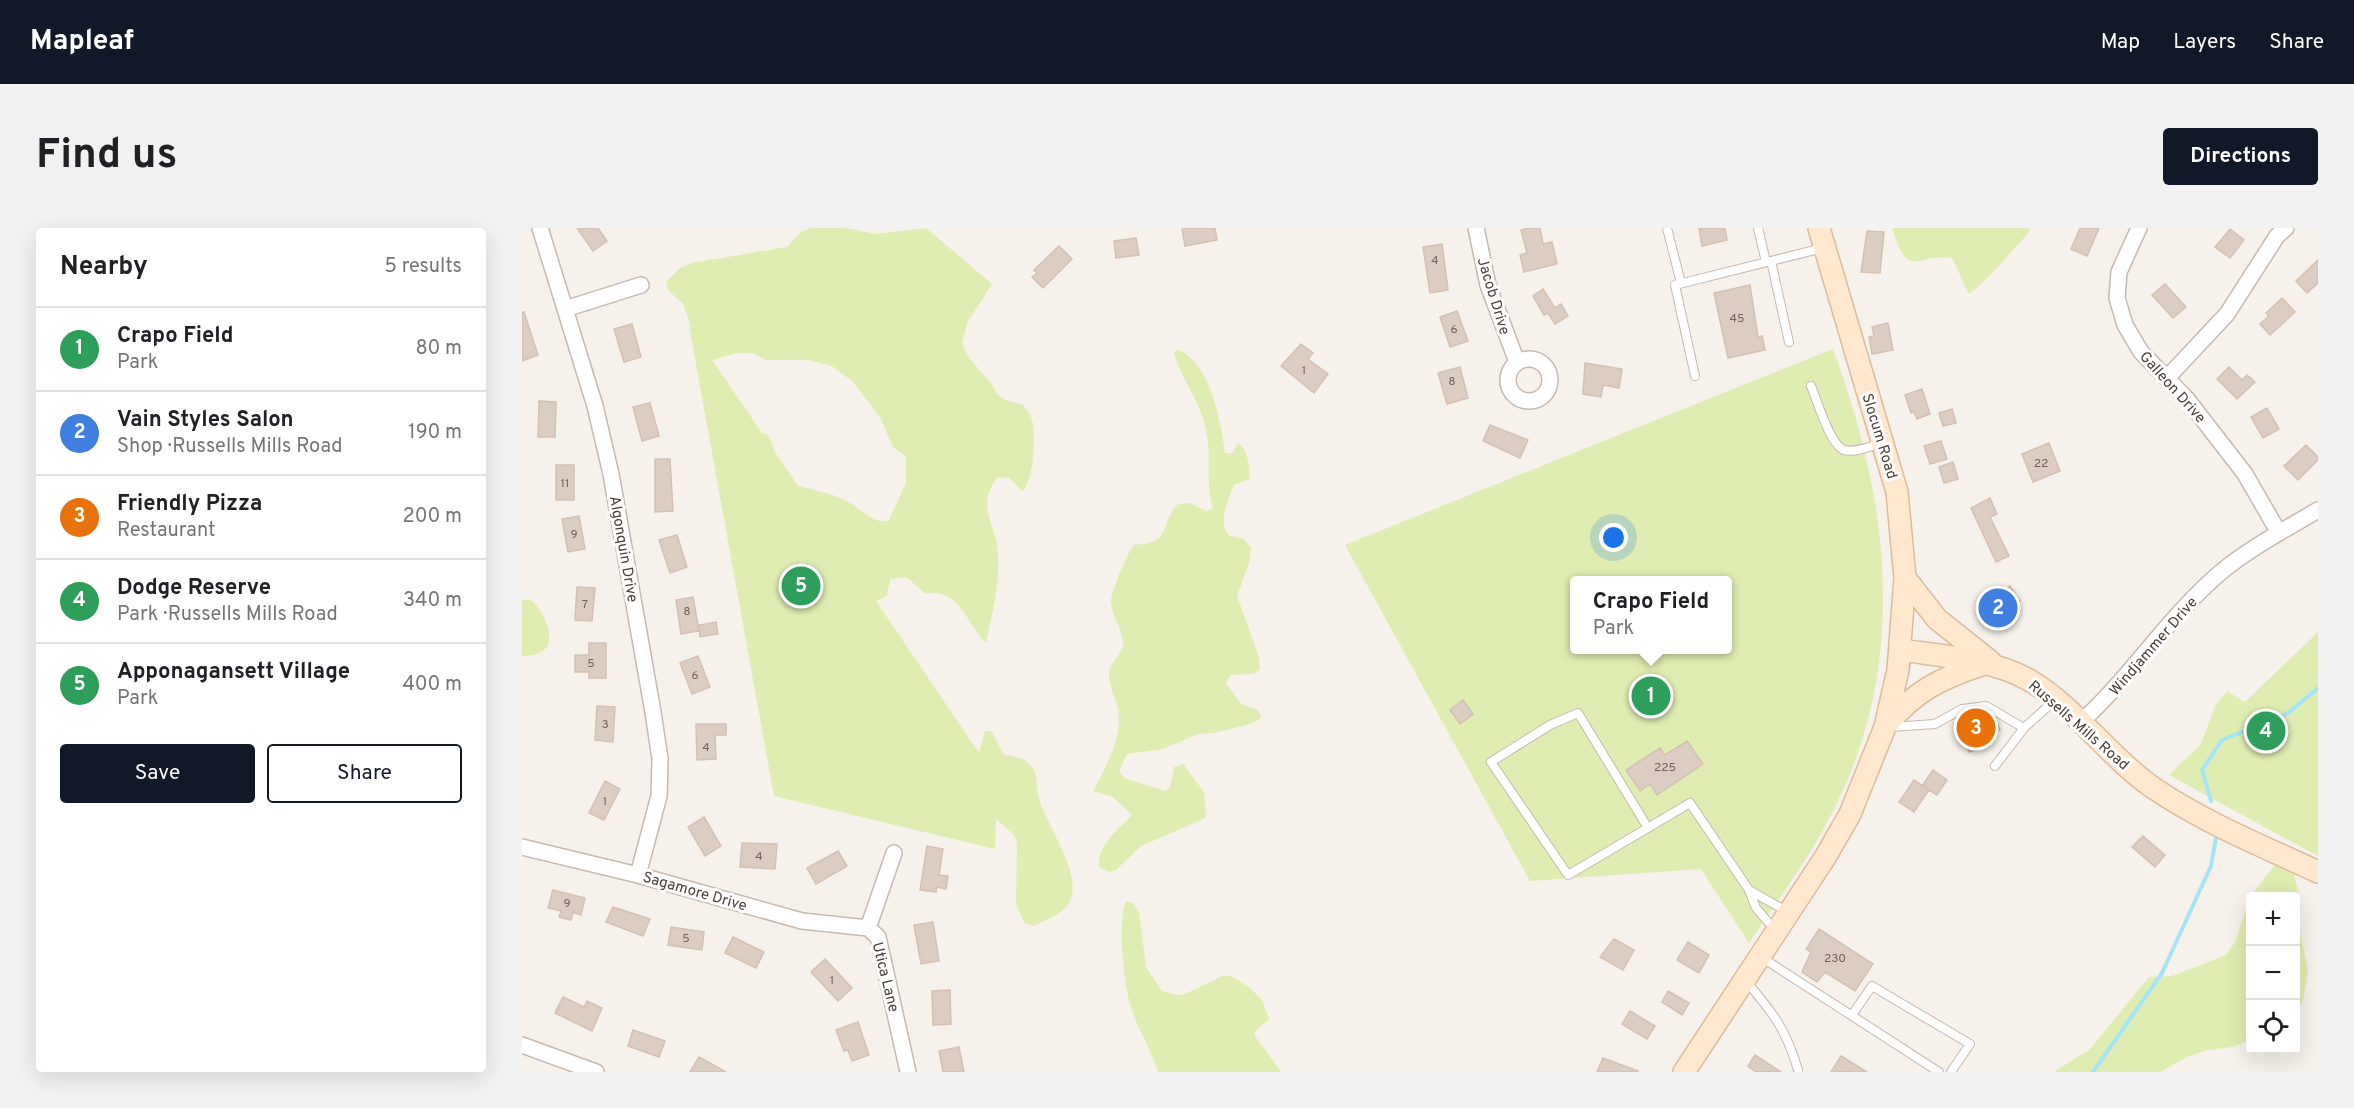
<!DOCTYPE html>
<html lang="en">
<head>
<meta charset="utf-8">
<style>
	:root { --surface:#fff; --page:#f2f2f2; --text:#202124; --muted:#757577; --line:#e0e0e0; --accent:#111827 }
	body { margin:0; font-family:Overpass,sans-serif; background:var(--page); color:var(--text) }
	.controls { position:absolute; right:18px; bottom:18px; display:grid; overflow:hidden; border-radius:6px; box-shadow:0 6px 24px #0002 }
	.controls button { width:54px; height:54px; display:grid; place-items:center; padding:0; border:0; border-bottom:2px solid var(--line); background:var(--surface); color:var(--text); font:30px sans-serif }
	.you { position:absolute; left:1092px; top:310px; width:21px; height:21px; margin:-15px; border:4px solid #fff; border-radius:50%; background:#1a73e8; box-shadow:0 0 0 9px #1a73e833 }
	.badge { display:grid; place-items:center; width:39px; height:39px; border-radius:50%; background:var(--accent); color:#fff; font-size:20px; font-weight:700 }
	.pin { position:absolute; translate:-50% -50%; border:3px solid #fff; box-shadow:0 2px 6px #0006 }
	.popup { position:absolute; left:1048px; top:348px; width:162px; height:78px; box-sizing:border-box; display:grid; place-content:center; border-radius:6px; background:var(--surface); filter:drop-shadow(0 2px 4px #0005); font-size:20px; white-space:nowrap; color:var(--muted) }
	.popup b { font-size:22px; color:var(--text) }
	.popup::after { content:''; position:absolute; left:50%; top:100%; margin-left:-12px; border:12px solid transparent; border-top-color:var(--surface) }
	.list { margin:0; padding:0; list-style:none }
	h2 { display:flex; justify-content:space-between; align-items:center; height:78px; margin:0; padding:0 24px; font-size:26px }
	h2 small { font-size:20px; font-weight:400; color:var(--muted) }
	.list li { display:grid; grid-template-columns:39px 1fr auto; gap:18px; align-items:center; box-sizing:border-box; height:84px; padding:0 24px; border-top:2px solid var(--line) }
	.list b { display:block; font-size:22px; white-space:nowrap }
	.list p { margin:0; font-size:20px; white-space:nowrap; color:var(--muted) }
	.list em { font-size:20px; font-style:normal; color:var(--muted) }
	.actions { display:flex; gap:12px; padding:18px 24px }
	.actions a { flex:1; padding:14px 0; border:2px solid var(--accent); border-radius:6px; text-align:center; font-size:21px; color:var(--accent) }
	.actions .main { background:var(--accent); color:#fff }
	.icon { flex:none; width:33px; height:33px; fill:none; stroke:currentColor; stroke-width:2; stroke-linecap:round; stroke-linejoin:round }
	.map { position:relative; flex:none; width:1796px; height:844px; overflow:hidden; border-radius:6px }
	header { display:flex; align-items:center; gap:36px; box-sizing:border-box; height:84px; padding:0 30px; background:var(--accent); color:#fff }
	header strong { font-size:28px }
	nav { display:flex; gap:33px; margin-inline-start:auto; font-size:21px }
	.intro { display:flex; align-items:center; justify-content:space-between; box-sizing:border-box; height:144px; padding:0 36px }
	h1 { margin:0; font-size:42px }
	.button { padding:15px 27px; border-radius:6px; background:var(--accent); color:#fff; font-size:21px; font-weight:700 }
	main { display:flex; gap:36px; padding:0 36px }
	aside { flex:1; background:var(--surface); border-radius:6px; box-shadow:0 6px 24px #0002 }
	.map>svg:first-child { display:block }
	.green { fill:#dfedb2; fill-rule:evenodd }
	.lines { fill:none; stroke-linecap:round; stroke-linejoin:round }
	.stream { stroke:#a5e6f6; stroke-width:4 }
	.building { fill:#dccdc3; stroke:#d5c0b2; stroke-width:1.5 }
	.service-casing { stroke:#c6b9b0; stroke-width:10 }
	.minor-casing { stroke:#c6b9b0; stroke-width:18 }
	.secondary-casing { stroke:#dcbc9b; stroke-width:24 }
	.service { stroke:#fff; stroke-width:8 }
	.minor { stroke:#fff; stroke-width:15 }
	.secondary { stroke:#ffe8cd; stroke-width:21 }
	.labels { text-anchor:middle; stroke-width:6; stroke-linejoin:round; paint-order:stroke }
	.number-label { font-size:12px; fill:#70635b }
	.street-label { font-size:15px; fill:#4c4038; stroke:#fff }
</style>
</head>
<body>
<header>
<strong>Mapleaf</strong>
<nav><a>Map</a><a>Layers</a><a>Share</a></nav>
</header>
<div class="intro"><h1>Find us</h1><a class="button">Directions</a></div>
<main>
<aside>
<h2>Nearby<small>5 results</small></h2>
<ul class="list">
<li><span class="badge" style="background:#2e9e5b">1</span><div><b>Crapo Field</b><p>Park</p></div><em>80 m</em></li>
<li><span class="badge" style="background:#3f7fe0">2</span><div><b>Vain Styles Salon</b><p>Shop · Russells Mills Road</p></div><em>190 m</em></li>
<li><span class="badge" style="background:#e8710a">3</span><div><b>Friendly Pizza</b><p>Restaurant</p></div><em>200 m</em></li>
<li><span class="badge" style="background:#2e9e5b">4</span><div><b>Dodge Reserve</b><p>Park · Russells Mills Road</p></div><em>340 m</em></li>
<li><span class="badge" style="background:#2e9e5b">5</span><div><b>Apponagansett Village</b><p>Park</p></div><em>400 m</em></li>
</ul>
<div class="actions"><a class="main">Save</a><a>Share</a></div>
</aside>
<div class="map">
<svg width="1796" height="844" viewBox="0 0 1796 844">
	<rect width="100%" height="100%" fill="#f6f1eb"/>
	<path class="green" d="M288,0h37l28,6 51,-6 66,56 -25,39 -5,20 7,15 22,25 6,11 8,6 18,5c2,3 6,8 8,12 6,13 3,65 -9,74l-13,-13 -11,-1c-24,29 -1,47 0,78 2,29 -6,60 -12,88 -22,-22 -24,-53 -61,-50l-19,-16 -16,2 -3,17 -11,5 103,152 6,-22h6l13,24c6,1 17,2 22,6 14,9 9,25 13,38 8,27 39,68 33,96 -4,18 -24,24 -38,31l-10,-4 -8,-18 1,-61 -3,-8 -18,-16 -1,30 -221,-53 -85,-471 3,4 -9,-25 -15,-14 -2,-8 14,-14 12,-5 95,-16 14,-15zM215,125h15l14,7h42l24,6 21,16 27,35 13,30 13,9v27l-17,37c-14,6 -29,-12 -41,-18 -16,-9 -33,-12 -50,-16l-23,-34 -7,-17 -6,-2 -50,-73z
		M1370,0h138l-3,7c-18,18 -38,45 -58,59l-17,-36c-36,-6 -43,25 -60,-30z
		M656,121c34,18 42,70 47,104h7l6,-10c11,8 11,24 12,36l-16,6c-6,15 -18,38 -4,51l14,3 7,9 -2,15 -12,33 22,61 1,12 -6,5 -24,1 -4,8 15,21 17,6 3,8 -10,6 -37,9 -16,1 -35,15 -36,5 -8,17 5,7 41,13 5,-3 4,-21 9,-3 21,28 2,26 -65,28 -25,24 -7,2 -10,-5c-2,-22 19,-37 33,-52l-19,-18 -20,-6c13,-25 32,-55 24,-86 -3,-10 -8,-20 -8,-31 0,-13 15,-19 14,-32 -1,-14 -11,-27 -12,-39 -1,-9 17,-52 23,-58 41,-3 23,-18 44,-41l12,-1 16,8 7,-3c-8,-26 -1,-51 -7,-78 -5,-28 -25,-51 -32,-78z
		M1311,121c57,154 77,317 -3,468 -23,44 -53,84 -81,126l-48,-74 -171,12 -185,-336zM1052,352h154v70h-154z
		M7,371c12,7 28,38 16,50 -6,6 -15,6 -23,7v-55z
		M1796,404v224l-149,-81 32,-31 14,-38 12,-15 18,11z
		M1764,637l8,9 5,22 -1,28 10,46 -5,30 -7,13v-117h-45l23,-30z
		M1728,669v143l-18,7 -24,3 -19,6 -29,16h-106l36,-23 59,-72 23,-1 54,-21 9,-13z
		M604,673l7,2 6,9 7,55 16,24 15,4 8,-1 37,-18h9l19,12 12,12 7,19 -14,12v5l26,36h-123c-7,-23 -21,-44 -27,-65 -7,-22 -14,-86 -5,-106z"/>
	<g class="lines">
		<path class="stream" d="M1689,573l-9,-31 20,-30 66,-27 30,-25
			M1571,844l69,-99 49,-107 5,-28"/>
	</g>
	<path class="building" d="M55,0h21l9,13 -14,10z
		M660,0h33l2,12 -32,6z
		M1007,0h11l3,16 9,-2 5,22 -33,8 -4,-17 7,-2 -6,-23z
		M1177,0h26l2,12 -25,6z
		M1558,0h19l-12,28 -16,-7z
		M1708,1l14,11 -14,18 -15,-11z
		M1345,3l17,1 -4,41 -19,-1z
		M614,10l3,17 -23,3 -2,-17z
		M920,16l6,46 -18,3 -7,-46z
		M537,18l13,13 -29,29 -11,-11 5,-4 -3,-3z
		M1796,32v23l-11,10 -11,-12z
		M1643,56l21,23 -13,11 -21,-23z
		M1228,57l8,52 4,-1 3,14 -37,8 -14,-65z
		M1021,61l12,19 6,-4 7,12 -13,8 -7,-11 -4,2 -11,-19z
		M1760,70l13,14 -25,23 -10,-11 9,-8 -3,-3z
		M935,83l11,30 -18,6 -10,-30z
		M0,84h2l14,43 -16,6z
		M1366,95l5,27 -21,4 -3,-17 5,-1 -2,-9z
		M110,96l9,33 -17,5 -10,-33z
		M779,116l12,9 -5,6 20,15 -14,19 -33,-27z
		M1063,135l37,6 -3,19 -16,-3 -2,12 -18,-3z
		M938,139l8,31 -21,6 -9,-31z
		M1707,139l13,13 5,-5 8,7 -18,17 -20,-20z
		M1400,161l8,25 -13,5 -3,-7 -3,1 -6,-18z
		M17,173l17,1 -1,35h-17z
		M128,175l9,33 -17,5 -9,-34z
		M1745,180l12,21 -16,9 -12,-21z
		M1430,181l4,14 -13,3 -4,-13z
		M968,197l38,15 -8,18 -37,-17z
		M1419,213l6,18 -17,5 -6,-18z
		M1527,215l11,28 -27,11 -11,-28z
		M1784,217l12,12v3l-20,20 -14,-14z
		M133,231h15l3,52 -18,1z
		M1431,234l5,17 -14,4 -5,-16z
		M34,237h18v35h-18z
		M1468,270l7,16 -7,3 19,39 -13,6 -25,-54z
		M57,288l6,33 -17,3 -6,-33z
		M155,307l10,32 -17,6 -11,-33z
		M1488,358l10,15 -33,24 -10,-14z
		M55,359l18,1 -3,33 -17,-1z
		M171,369l6,34 -18,3 -5,-34z
		M194,394l2,12 -18,3 -1,-12z
		M67,415h17v35h-17v-6h-14v-17h14z
		M176,428l12,31 -18,7 -12,-31z
		M941,472l10,14 -13,10 -10,-14z
		M75,478l18,1 -2,35 -18,-2z
		M1468,487l6,4 4,11 -13,7 2,9 -20,6 -9,-28z
		M174,496h30v11h-11l1,24 -19,1z
		M1165,513l16,23 -46,31 -7,-11 -10,7 -14,-21 34,-22 5,7z
		M1411,542l14,10 -10,15 -15,-9z
		M1392,552l15,10 -15,22 -15,-10z
		M83,553l15,8 -16,31 -15,-7z
		M182,589l17,29 -16,10 -17,-29z
		M1621,608l22,19 -10,12 -23,-20z
		M220,615l35,1 -2,25 -35,-2z
		M405,618l16,3 -4,26 9,1 -2,13 -9,-2 -1,5 -16,-2z
		M316,623l9,15 -31,18 -9,-16z
		M31,662l32,8 -4,17 -8,-3 -2,8 -12,-3 2,-6 -13,-3z
		M91,679l37,12 -7,17 -37,-14z
		M411,694l6,39 -18,3 -7,-39z
		M149,699l33,5 -2,18 -34,-5z
		M1297,701l54,35 -18,27 -30,-19 -8,10 -15,-10 9,-20 -5,-3z
		M211,709l31,15 -8,16 -31,-15z
		M1092,711l20,11 -11,20 -23,-13z
		M1166,714l21,13 -10,18 -22,-13z
		M303,731l27,29 -14,13 -27,-29z
		M428,762l1,34 -18,1 -1,-34z
		M1146,763l21,12 -7,12 -20,-13z
		M41,769l21,10 3,-6 15,7 -10,23 -37,-18z
		M1108,783l25,15 -8,13 -25,-15z
		M336,794l11,33 -17,6 -4,-11 -4,1 -8,-21z
		M111,802l32,11 -6,16 -31,-11z
		M437,819l5,25h-21l-4,-21z
		M1233,827l26,17h-25l-8,-6z
		M1319,828l26,16h-36z
		M177,829l27,15h-36z
		M1081,830l35,13v1h-41z"/>
	<g class="lines">
		<g class="service-casing">
			<path id="service" d="M1145,0l14,55
				M1236,0l8,34
				M1249,33l18,81
				M1173,148l-20,-91 148,-37
				M1289,158c6,14 19,59 33,64 12,3 27,-4 38,-7
				M1368,499l45,-3 27,-15 24,-3 38,22 31,-28
				M1473,538l29,-38
				M1126,600l-70,-115 -28,12 -59,37 77,113c41,-24 82,-48 122,-72l59,87
				M1253,702l-19,-22 -7,-18 39,22
				M1239,729l178,115
				M1224,753c27,32 40,48 52,89
				M1330,787l20,-29 98,58 -19,28"/>
		</g>
		<g class="minor-casing">
			<path id="minor" d="M18,0l55,178 16,68 42,238 7,47 -1,37 -21,79
				M954,0l12,57 29,77
				M1617,0l-20,44 -2,26 8,27 16,27 46,47 58,75 34,59
				M43,81l76,-24
				M986 152a21 21 0 1 1 42 0a21 21 0 1 1-42 0Z
				M1645,150l60,-64 50,-78 9,-8
				M1558,495c51,-46 88,-106 141,-151 29,-24 65,-43 97,-62
				M0,619l116,28 164,46 66,7
				M372,625l-26,75 10,9 30,135
				M0,817l74,27"/>
		</g>
		<g class="secondary-casing">
			<path id="secondary" d="M1383,350l32,41 54,43
				M1379,422c41,6 91,9 128,30 46,27 79,76 123,107 51,35 110,59 166,85
				M1365,496c29,-33 52,-45 94,-59
				M1162,844l142,-216 24,-42 35,-87 13,-57 7,-92 -8,-86 -78,-264"/>
		</g>
		<use href="#service" class="service"/>
		<use href="#minor" class="minor"/>
		<use href="#secondary" class="secondary"/>
	</g>
	<g class="labels">
		<g class="number-label">
			<text x="913" y="36">4</text>
			<text x="1215" y="94">45</text>
			<text x="932" y="105">6</text>
			<text x="782" y="146">1</text>
			<text x="930" y="157">8</text>
			<text x="1519" y="239">22</text>
			<text x="43" y="259">11</text>
			<text x="52" y="310">9</text>
			<text x="63" y="380">7</text>
			<text x="165" y="387">8</text>
			<text x="69" y="439">5</text>
			<text x="173" y="451">6</text>
			<text x="83" y="500">3</text>
			<text x="184" y="523">4</text>
			<text x="1143" y="543">225</text>
			<text x="83" y="577">1</text>
			<text x="237" y="632">4</text>
			<text x="45" y="679">9</text>
			<text x="164" y="714">5</text>
			<text x="1313" y="734">230</text>
			<text x="310" y="756">1</text>
		</g>
		<g class="street-label">
			<text transform="translate(972 68) rotate(73)" y="5">Jacob Drive</text>
			<text transform="translate(1651 159) rotate(48)" y="5">Galleon Drive</text>
			<text transform="translate(1358 208) rotate(73)" y="5">Slocum Road</text>
			<text transform="translate(102 321) rotate(80)" y="5">Algonquin Drive</text>
			<text transform="translate(1631 418) rotate(-49)" y="5">Windjammer Drive</text>
			<text transform="translate(1557 497) rotate(41)" y="5">Russells Mills Road</text>
			<text transform="translate(173 663) rotate(16)" y="5">Sagamore Drive</text>
			<text transform="translate(364 749) rotate(76)" y="5">Utica Lane</text>
		</g>
	</g>
</svg>
<div class="controls">
<button>+</button>
<button>−</button>
<button><svg class="icon" aria-label="locate" viewBox="0 0 24 24"><circle cx="12" cy="12" r="6"/><path d="M12 2v4M12 18v4M2 12h4M18 12h4"/></svg></button>
</div>
<div class="you"></div>
<div class="pin badge" style="left:1129px;top:468px;background:#2e9e5b">1</div>
<div class="popup"><b>Crapo Field</b>Park</div>
<div class="pin badge" style="left:1476px;top:380px;background:#3f7fe0">2</div>
<div class="pin badge" style="left:1454px;top:500px;background:#e8710a">3</div>
<div class="pin badge" style="left:1744px;top:503px;background:#2e9e5b">4</div>
<div class="pin badge" style="left:279px;top:358px;background:#2e9e5b">5</div>
</div>
</main>
</body>
</html>
